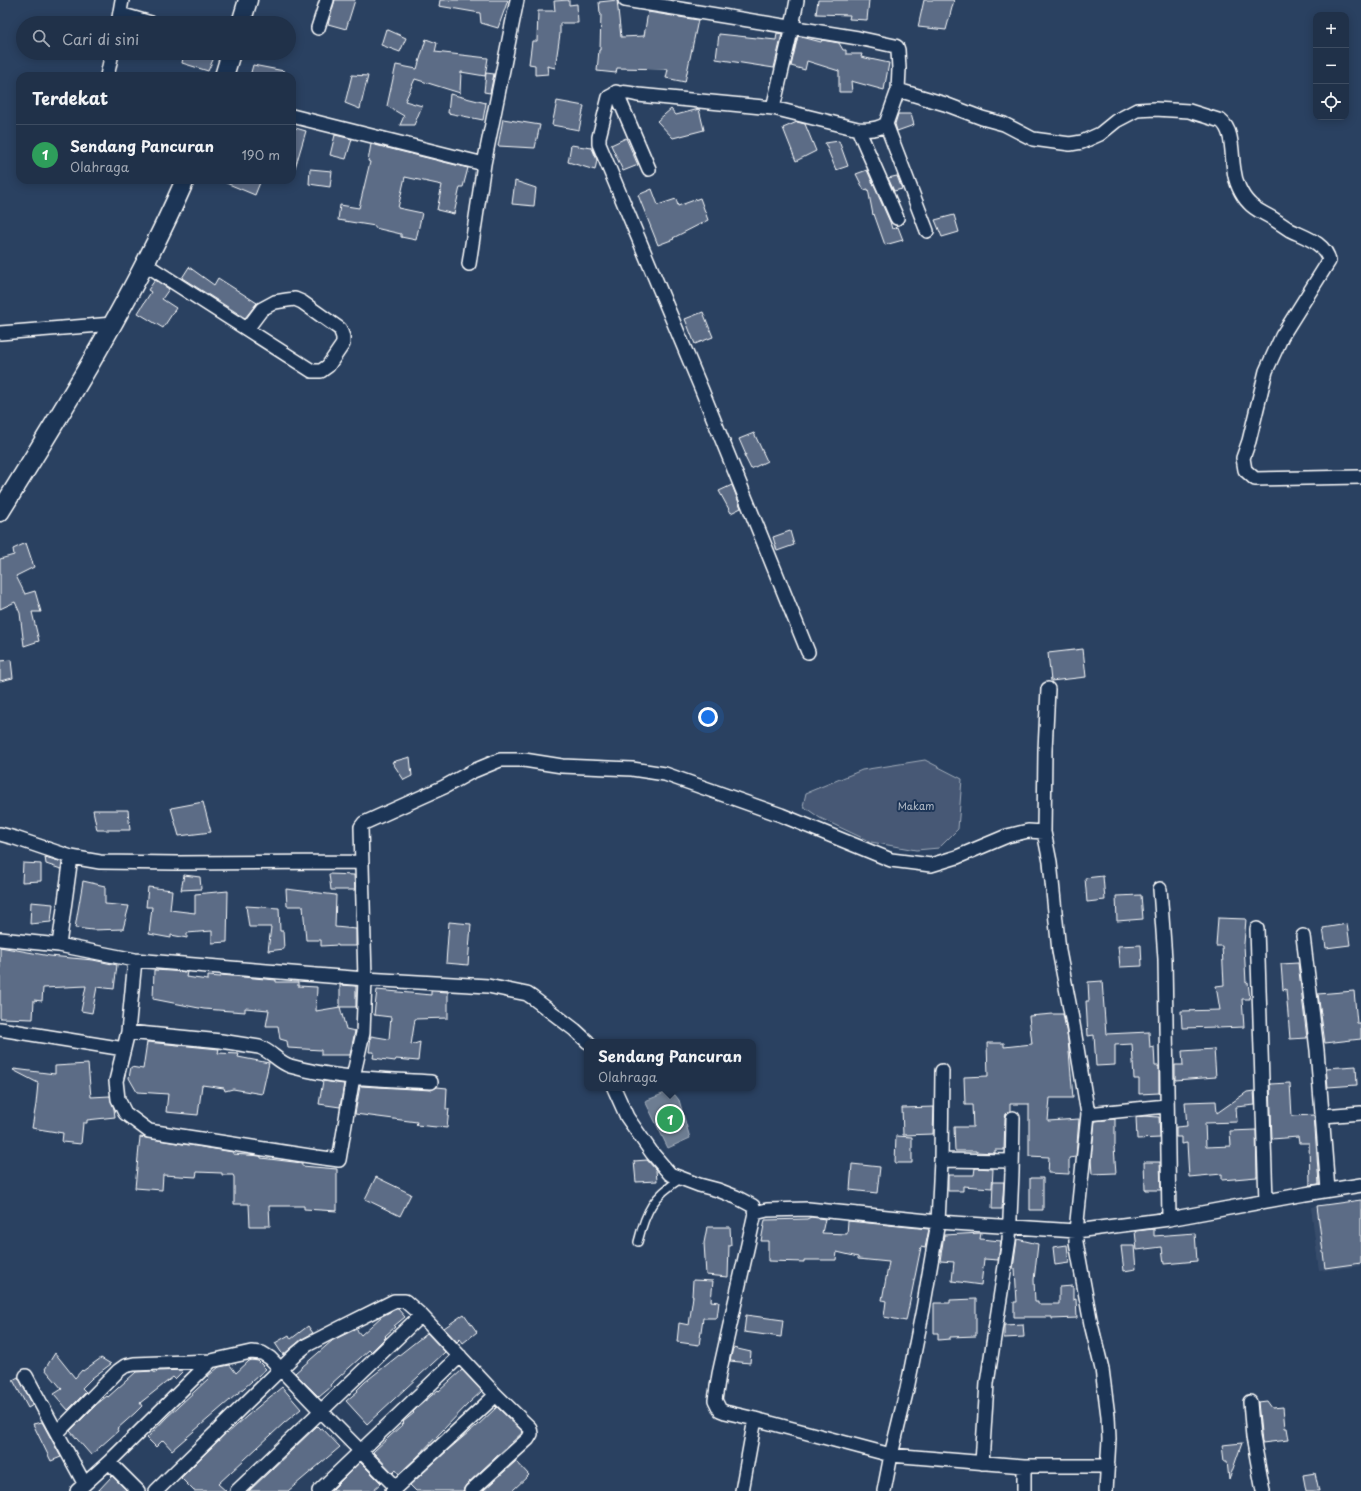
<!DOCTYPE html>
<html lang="id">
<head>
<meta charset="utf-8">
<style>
	:root { --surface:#203149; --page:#283950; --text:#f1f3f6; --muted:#a2a9b4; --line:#3d4c61; --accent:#90b9f0 }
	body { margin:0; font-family:"Playpen Sans",sans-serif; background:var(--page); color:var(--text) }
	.controls { position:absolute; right:12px; top:12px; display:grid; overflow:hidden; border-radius:8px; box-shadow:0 2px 10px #0003 }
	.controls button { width:36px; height:36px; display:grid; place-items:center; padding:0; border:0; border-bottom:1px solid var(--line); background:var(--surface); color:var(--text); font:20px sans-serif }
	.you { position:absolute; left:708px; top:717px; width:14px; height:14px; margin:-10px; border:3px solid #fff; border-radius:50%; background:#1a73e8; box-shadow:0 0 0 6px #1a73e833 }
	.badge { display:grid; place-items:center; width:26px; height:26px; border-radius:50%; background:var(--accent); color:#fff; font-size:13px; font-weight:700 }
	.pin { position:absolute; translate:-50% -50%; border:2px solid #fff; box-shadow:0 1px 4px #0006 }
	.popup { position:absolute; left:584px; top:1039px; width:172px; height:52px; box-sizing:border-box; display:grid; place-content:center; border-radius:8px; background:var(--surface); filter:drop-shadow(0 1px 3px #0005); font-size:13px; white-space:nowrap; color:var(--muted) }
	.popup b { font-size:15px; color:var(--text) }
	.popup::after { content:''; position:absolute; left:50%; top:100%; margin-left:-8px; border:8px solid transparent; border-top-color:var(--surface) }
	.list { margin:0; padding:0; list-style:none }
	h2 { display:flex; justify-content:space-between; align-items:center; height:52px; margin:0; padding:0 16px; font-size:17px }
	h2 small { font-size:13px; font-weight:400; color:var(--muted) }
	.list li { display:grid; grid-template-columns:26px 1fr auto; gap:12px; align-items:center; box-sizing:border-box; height:60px; padding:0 16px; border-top:1px solid var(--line) }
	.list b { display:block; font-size:15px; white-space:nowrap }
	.list p { margin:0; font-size:13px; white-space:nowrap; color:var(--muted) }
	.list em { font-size:13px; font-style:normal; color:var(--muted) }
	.icon { flex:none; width:22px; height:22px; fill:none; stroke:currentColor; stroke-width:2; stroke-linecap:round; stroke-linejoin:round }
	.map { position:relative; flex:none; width:1361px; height:1491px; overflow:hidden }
	.search { position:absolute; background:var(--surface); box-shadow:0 2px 10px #0003; left:16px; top:16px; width:280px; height:44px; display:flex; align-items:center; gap:10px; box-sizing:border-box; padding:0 14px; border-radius:22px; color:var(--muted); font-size:15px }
	.panel { position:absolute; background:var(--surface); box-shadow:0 2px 10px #0003; left:16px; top:72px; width:280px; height:112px; border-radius:12px }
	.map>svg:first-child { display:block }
	.built { fill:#394e6c }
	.green { fill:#465975; stroke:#a2acba }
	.water { fill:#6d7d92; stroke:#a7b1be }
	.building { fill:#5b6c86; stroke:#fff }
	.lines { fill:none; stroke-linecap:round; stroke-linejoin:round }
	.lane-casing { stroke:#fff; stroke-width:10 }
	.street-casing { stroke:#fff; stroke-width:16 }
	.secondary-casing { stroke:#fff; stroke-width:21 }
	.lane { stroke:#1d3557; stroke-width:7 }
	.street { stroke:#1d3557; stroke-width:13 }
	.secondary { stroke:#1d3557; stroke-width:18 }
	.labels { text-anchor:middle; stroke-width:4; stroke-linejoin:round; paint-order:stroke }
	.park-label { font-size:10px; fill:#b5bdc8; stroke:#1d3557 }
</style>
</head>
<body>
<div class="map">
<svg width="1361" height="1491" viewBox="0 0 1361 1491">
	<rect width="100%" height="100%" fill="#2a4161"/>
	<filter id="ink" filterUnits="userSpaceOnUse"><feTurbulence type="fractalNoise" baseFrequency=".025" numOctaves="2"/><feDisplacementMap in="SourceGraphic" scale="8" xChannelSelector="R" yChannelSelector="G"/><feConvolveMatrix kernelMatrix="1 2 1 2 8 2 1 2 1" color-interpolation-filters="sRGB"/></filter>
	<g filter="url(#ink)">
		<path class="built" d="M1361,1201v65l-42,5 -8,-64z"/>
		<path class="green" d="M925,760l37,19 -4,50 -19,19 -23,2 -45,-8 -51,-24 -17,-12 3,-13 56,-23z"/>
		<path class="water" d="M665,1093l10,2 4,5 11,38 -22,10 -23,-47z"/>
		<path class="building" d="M335,0h20l-9,29 -18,-5z
			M440,0h68l-10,28 -17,-5 -1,-10 -41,-7z
			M569,0v5l8,-1 1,19h-18v11l-5,34 -8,-2 1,8 -13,1v-10l-6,-1 3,-23h5l1,-30h17l-1,-10z
			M617,0l4,37 23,-1 4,-24 50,8 -13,62 -19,-4 2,-9 -51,-1 -1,5 -19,-2 2,-21h1l1,-36 -1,-1 -1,-11z
			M818,0h51l-2,20 -18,-1 1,-4 -34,-1z
			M924,0h30l-8,30 -28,-3z
			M386,29l20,9 -6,14 -19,-7z
			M777,33l5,1 -8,34 -58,-9 3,-25 57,6z
			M798,36l23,6 1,-2 17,3 4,7h3v4h16l-1,3 28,6 -5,27 -33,-9 1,11h-13v-21l-32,-10 -2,9 -14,-4z
			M426,39l11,4 -2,9 53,6 -3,18 -24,-4 -1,21 -45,-14 -10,22 17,5 -8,19h-14l4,-9 -17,-10 9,-41 21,4z
			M184,53h32l-8,18 -26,-8z
			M253,65l31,6 -1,5h-33z
			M486,73l8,1 -4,19 -6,-1z
			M352,75l16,1 -8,33 -15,-6z
			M450,94l36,9 -3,17 -35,-7z
			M557,101l27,5 -5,24 -27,-5z
			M671,109l5,6 23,-6 5,21 -31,8 -16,-17z
			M898,114h13l3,11 -17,6 -2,-7z
			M503,119l37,6 -5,23 -37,-2z
			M797,122l8,2 11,27 -20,10 -13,-33z
			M292,127l14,4 -11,37h-3z
			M335,135l17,4 -6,20 -16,-4z
			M626,138l12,27 -15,6 -12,-26z
			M839,141l9,25 -12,4 -11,-27z
			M371,144l97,24 -5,19h-3l-6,27 -17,-4 5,-25 -37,-8 -7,31 24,5 -6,27 -15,-3v-3l-26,-6v-2l-37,-6 2,-15 19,3 11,-46 -2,-1z
			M571,145l21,3 5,12 -2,10 -27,-8z
			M310,169l22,2 -2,16 -21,-3z
			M867,170l23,52 2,7 6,-2 5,13 -18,5 -11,-31 -1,1 -5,-26 -4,1 -8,-16z
			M897,176l5,13 -8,2 -6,-13z
			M219,180h42l-6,15z
			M515,181l21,7 -2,18 -22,-2z
			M652,189l6,16 18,-6 2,7 22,-8 8,22 -35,18 1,1 -16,6 -20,-50z
			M954,215l5,17 -17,5 -7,-17z
			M189,267l25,18 4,-7 39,25 -12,15 -63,-40z
			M155,280l14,9 -7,10 14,9 -13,20 -25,-15 13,-21 -3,-2z
			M703,312l10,25 -18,7 -10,-25z
			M754,433l13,28 -16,8 -7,-14h2l-7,-16z
			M732,485l9,23 -10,5 -12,-22z
			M790,531l4,14 -17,6 -4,-14z
			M26,543l8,24 -18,9 9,18 10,-3 6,21h-9l7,29 -15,5 -4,-33 -5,-11 -15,7v-50l14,-4 -1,-6z
			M1083,649l3,28 -35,4 -3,-28z
			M11,660l2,18 -13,3v-20z
			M410,757l2,19 -8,4 -12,-18z
			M203,802l8,30 -32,4 -8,-28z
			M93,810h35l2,20h-33z
			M45,857l17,5 -1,7 -15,-5z
			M23,863l18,1v17l-19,1z
			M329,874l25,1 1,15h-24z
			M184,875l16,2 1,12 -20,1z
			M1103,876l2,24 -18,2 -2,-24z
			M83,881l22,5v18l24,2 -6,23 -30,1 -18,-2z
			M148,887l24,3 -2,20 25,3v-19l33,-3 -1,51 -15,1v-12l-25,2v5l-16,-3v3l-22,-4 3,-27h-6z
			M286,889l50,6 -1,32 21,2v17h-18v-1l-17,1v-6h-15l-3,-34h-16z
			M1141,895l2,24 -26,2 -1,-25z
			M31,902l22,2 -2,18 -21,2z
			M246,906l33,2 1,23h3l1,18 -16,2 3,-24h-22z
			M1218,918l28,1 -2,25 2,39 2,-1 2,17h-8l2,28 -27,1v-1l-35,1 -1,-17 39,-1 -4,-24 8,-1 -2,-39h-6z
			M449,922l22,2 -3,41 -22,-2z
			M1347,924l3,21 -24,3 -3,-20z
			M1141,945l1,21 -22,1 -2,-21z
			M0,947l50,9 43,4 24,5 -3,24 -17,-2 -5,26 -11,-2 5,-25 -43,2 -1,13 -8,-1 -1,19 -33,-1z
			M1298,963l9,75 -17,1 -4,-50 -3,1 -2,-26z
			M154,970l33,2 -1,5 22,3v-4l13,1v-2l55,5v2h22v4l19,1 -1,24 24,-4 6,22 9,2 -5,24h-29v-5l-33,-2 -1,-7 -7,-2 -2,-13h-12l3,-16 -24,-2v4l-41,-3 -51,-10z
			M1102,981l4,53 43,-2 1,16 4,-1 1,19h4v27l-20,1v-15h-5l-2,-35 -17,1v20l-19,1 -2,-31 -6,1 -2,-35h3l-1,-19z
			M340,985l16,1v21h-16z
			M377,990l54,5v-4l17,1v26l-33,1 -4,26 9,-3 -2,19 -22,-2 -1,2 -22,-3 1,-6h-5l2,-16 18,3 2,-22 -17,-2z
			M1354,991l3,32h4v16l-36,4 -7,-49z
			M1053,1014h10l5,26 5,58h-23l-2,23 31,-2 -3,38 -7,1v16l-21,-1 1,-16 -20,-1v-52h-19v7l-4,3 -1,4 -1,32h-9v3l-19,-1v-1h-21l-1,-24h19l-1,-22h-7l-1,-28 24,-1 -1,-33h17v4l28,-3 -3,-28z
			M147,1042l72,7 -1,4 21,1 -1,3 31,6 -7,31 -29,-5 -8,2 -1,-3 -22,-3 -4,30 -32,-3 2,-18 -31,-2 -8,-14 2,-11 12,2z
			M1214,1049l2,28 -41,3v-15h8l-1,-14z
			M88,1064l3,33 19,-1 4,13 1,8 -28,3v3h-4l-2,21 -19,-2 1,-9 -31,-5 4,-24 2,-21 -25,-13 1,-1 41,5v-8z
			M1356,1066l1,19 -29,2 -2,-19z
			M323,1081l21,3 -4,23 -21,-3z
			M1290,1083l2,33 22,-1 5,69 -9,1 -1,-42h-10l-1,-6 -26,2 -2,-55z
			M360,1086l71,4 6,-3 10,1 -1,21h3l-2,19 -31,-3 1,-3 -62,-8z
			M1254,1091l1,14 -19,2 1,15 -32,1 1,24 25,-1 -1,-15 26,-1 1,47 -35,3v-6l-33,3 -2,-34 -6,1v-7h-5v-10l11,-1 -2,-24 31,-1 1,12 30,-21z
			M934,1107l-1,27 -30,1 -1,-27z
			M1144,1116l15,1 1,21 -23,1 -1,-22z
			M1115,1119v27l-1,1 2,26 -24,1 -1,-14 4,-39z
			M896,1136l16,1v26h-17z
			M140,1137l93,15v2l28,2v2l41,5v3l35,3v42l-33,-2v-3h-35l1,20h-20l-1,-22h-15v-27l-1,-2h-11v-2l-25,-1 -1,5 -33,-2 -1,15 -27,-2z
			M647,1160l9,10 1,11 -21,1 -2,-21z
			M1144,1162h16l1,28h-16z
			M852,1164l28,3 -3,26 -27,-3z
			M975,1168l18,1 -1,19 -29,-2v5h-15v-16h26z
			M376,1177l35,17 -11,22 -35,-17z
			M1030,1178h13v32h-13z
			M993,1182h11l-2,27h-10z
			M1361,1200v63l-36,5 -8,-62z
			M811,1217l14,2 -3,14 25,1 1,-13 81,8 -4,19 -4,-1 -15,74 -22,-4 2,-16 -4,-1 7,-38 -31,-3v-2l-21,-5 -1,8h-32v2l-36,-1v-20h-7l4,-21 42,-1z
			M707,1227h23l1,18h-2l-1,32 -22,-2 -2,-32z
			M1154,1229v7l41,-3 2,28 -33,3 -2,-17 -25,3 -2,-19z
			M981,1233l-1,6 21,2 -3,19 -14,-1 -3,26 -29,-4 2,-19 -14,-1 4,-26z
			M1017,1239l21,5 -4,36 1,22h3v2h21v-17l14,-1v14l3,-1 1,19 -25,1v-2h-38v-15h3l-2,-33h-2z
			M1067,1245l2,18 -14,2 -2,-18z
			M1121,1246h13l2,23 -12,2z
			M693,1280l20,1 -2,20 8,1 -2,16h-14l-4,27 -22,-3 2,-19 10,2 4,-29h-1z
			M976,1299v37l-26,1v2l-12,1v-7h-4v-30h16v-3z
			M396,1309h2l7,8 -11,9 1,1 -10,9 1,1 -15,15 -2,-2 -39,35 1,2 -12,10 -24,-24 38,-33 23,-11 5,6 21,-19z
			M464,1314l13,18 -14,11 -3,-4 -3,3 -13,-14z
			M746,1315l37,5 -2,17 -37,-5z
			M1023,1324l1,13 -20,1v-13z
			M308,1326l5,7 -11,6 -19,16 -8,-12 14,-8 2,4z
			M427,1333l18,19 -78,72 -21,-23 12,-10 -1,-1 8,-8z
			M733,1348l18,4 -1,11 -20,-2z
			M55,1353l20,25 7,-8 1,1 18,-13 10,6 -19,14 -10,10 4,4 -18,18 -14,-16 8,-5 -17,-20z
			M252,1360l6,1 8,8 -94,81 -9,-10 -7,7 -9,-9 19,-20 43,-40 -1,-2 11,-9 11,-2 6,8 13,-12z
			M182,1370l1,1 -8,8 -2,-2 -33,26 2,3 -7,7 -18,16 1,2 -27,24 -21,-24 27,-27 10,-8 1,1 28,-25 16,-1 4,2 1,-2z
			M462,1370l20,21 -13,12 -53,55 -17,16 -3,-4 -3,3 -20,-21 31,-29 -1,-1 11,-9 -1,-1 5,-5 20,-17 1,1z
			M18,1377l15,28 -5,3 -15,-28z
			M282,1387l19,22 -17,14 -66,61 8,7h-32l-13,-13 45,-45 1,1 20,-18z
			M1267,1401l5,7 11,-1 2,21h2l2,12 -27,3 -4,-41z
			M497,1407l26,25 -57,53 -3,6h-47l-6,-6 39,-36 27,-23v1z
			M42,1422l19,35 -10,4 -18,-37z
			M317,1426l3,3 2,-1 18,19 -52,44h-39z
			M1242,1443l-13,37 -2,-19h-3l-2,-16z
			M516,1461l13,14 -17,16h-29z
			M360,1462l21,21 -9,8h-41z
			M1315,1473l4,18h-13l-3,-16z
			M112,1476l15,15h-29z"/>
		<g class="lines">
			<g class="lane-casing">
				<path id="lane" d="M638,1242c8,-32 15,-46 44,-64"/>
			</g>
			<g class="street-casing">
				<path id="street" d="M625,0l233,38 37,8 2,1 1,3 1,19 -1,21 47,14 37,14 22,6 29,15 37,5 12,-2 18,-8 16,-13 21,-11 18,-1 34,2 32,10c13,10 10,34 13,49 1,11 7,25 15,33 6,7 15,10 23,15 6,4 12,8 18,12 14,7 36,13 39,31l-47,75 -16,35 -17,70 -6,17 2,12 10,9 106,-2
					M797,0l-5,27 -19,81 85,21c10,1 19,1 28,-5l12,-34
					M120,14l31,9
					M118,23l4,-23
					M318,28l9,-28
					M107,76l5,-23
					M616,92l33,77
					M773,108l-135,-13c-12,-3 -19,-4 -29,2l-10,40v7l102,244 107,264
					M292,116l192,48
					M886,124l41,107
					M858,129l39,89
					M145,264l167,107h9l7,-5 15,-22v-7l-3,-8 -38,-27 -7,-3 -8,1 -12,2 -13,7 -15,20
					M469,264l15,-100 33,-164
					M0,333l113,-9
					M1048,689l-3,61 -1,82 6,30 9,89 14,73 15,90 -12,117v11l15,82 11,45 6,47 1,23 -3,52
					M0,834l15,4 56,19 29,5 77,1 184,-1
					M1160,889l5,70 4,260
					M1257,929l9,272
					M1303,936l14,114 11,140
					M0,939l59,6 76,15 230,19 123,7 39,8 6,4 42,32 13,12
					M59,945l12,-88
					M135,960l-7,72 -12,49 2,18 7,14 24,18 167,26 23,3 14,-83 10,-44 2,-54 -4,-152 3,-4 80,-36 27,-15 29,-12h24l38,6 70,3 33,5 116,41 110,45 40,5 26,-8 50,-21 21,-5 16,1
					M0,1029l124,20
					M128,1032l93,9 38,6c12,4 19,15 31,19 46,13 94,13 141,16
					M614,1088l13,29 25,36 18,21 29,11 19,5 18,7 17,9 2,7 12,-3 41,-1 130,13 138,9 93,-12 136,-25 56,-9
					M1088,1114l78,-8
					M1323,1116l38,-3
					M941,1160l71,1
					M755,1213l-36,161 -4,26 5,10 5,2 30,7 136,36 133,11v25
					M26,1376l58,107
					M1250,1402l3,35 10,54
					M58,1432l60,-61 7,-5 9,-2 77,-3 40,-9 11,1 8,5 51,53 100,-96 75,80 34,33 1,6 -3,5 -57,52
					M109,1462l29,29
					M982,1463l5,-80 22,-143 3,-67 1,-55
					M1024,1466h84
					M77,1491l32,-29 102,-101
					M156,1491l140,-137 11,-9 33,-17 54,-27h11l16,14
					M237,1491l84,-80 75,76
					M319,1491l141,-135
					M392,1491l104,-96
					M742,1491l13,-72
					M884,1491l7,-36 16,-66 16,-80 15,-87 3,-62 1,-89"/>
			</g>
			<g class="secondary-casing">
				<path id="secondary" d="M241,23l7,-23
					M224,76l7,-23
					M0,512c67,-108 134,-216 185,-332"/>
			</g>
			<use href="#lane" class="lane"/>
			<use href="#street" class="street"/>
			<use href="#secondary" class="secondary"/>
		</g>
	</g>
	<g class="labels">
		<g class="park-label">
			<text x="916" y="810">Makam</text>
		</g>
	</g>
</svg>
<div class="controls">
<button>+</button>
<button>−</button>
<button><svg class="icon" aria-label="locate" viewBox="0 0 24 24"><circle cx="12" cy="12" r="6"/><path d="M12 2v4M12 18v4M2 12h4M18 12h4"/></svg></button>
</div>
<div class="you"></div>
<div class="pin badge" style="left:670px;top:1119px;background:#2e9e5b">1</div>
<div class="popup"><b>Sendang Pancuran</b>Olahraga</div>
<div class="search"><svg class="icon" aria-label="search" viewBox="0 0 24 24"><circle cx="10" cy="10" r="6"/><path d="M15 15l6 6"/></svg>Cari di sini</div>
<section class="panel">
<h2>Terdekat<small></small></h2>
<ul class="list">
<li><span class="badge" style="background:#2e9e5b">1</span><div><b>Sendang Pancuran</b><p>Olahraga</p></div><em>190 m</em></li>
</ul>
</section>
</div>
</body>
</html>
